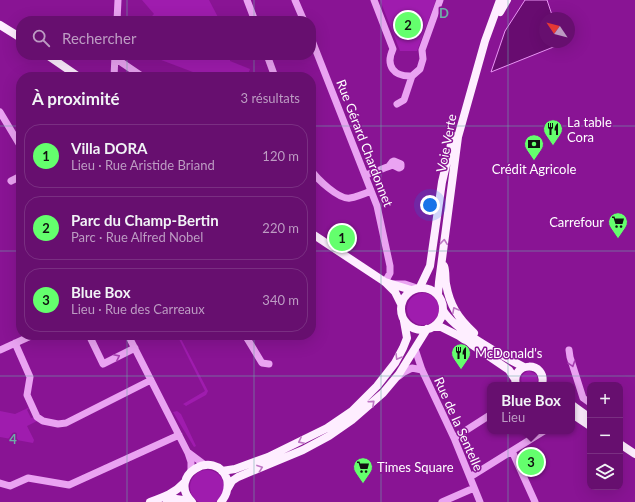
<!DOCTYPE html>
<html lang="fr">
<head>
<meta charset="utf-8">
<style>
	:root { --surface:#670f6f; --page:#6d1874; --text:#f1f3f6; --muted:#bd9cc3; --line:#7a2f82; --accent:#64ff6d }
	body { margin:0; font-family:Lato,sans-serif; background:var(--page); color:var(--text) }
	.controls { position:absolute; right:12px; bottom:12px; display:grid; overflow:hidden; border-radius:8px; box-shadow:0 4px 16px #0002 }
	.controls button { width:36px; height:36px; display:grid; place-items:center; padding:0; border:0; border-bottom:1px solid var(--line); background:var(--surface); color:var(--text); font:20px sans-serif }
	.compass { position:absolute; left:539px; top:12px; width:36px; height:36px; border-radius:50%; background:var(--surface); box-shadow:0 4px 16px #0002; rotate:305deg }
	.you { position:absolute; left:430px; top:205px; width:14px; height:14px; margin:-10px; border:3px solid #fff; border-radius:50%; background:#1a73e8; box-shadow:0 0 0 6px #1a73e833 }
	.badge { display:grid; place-items:center; width:26px; height:26px; border-radius:50%; background:var(--accent); color:#111; font-size:13px; font-weight:700 }
	.pin { position:absolute; translate:-50% -50%; border:2px solid #fff; box-shadow:0 1px 4px #0006 }
	.popup { position:absolute; left:487px; top:382px; width:88px; height:52px; box-sizing:border-box; display:grid; place-content:center; border-radius:8px; background:var(--surface); filter:drop-shadow(0 1px 3px #0005); font-size:13px; white-space:nowrap; color:var(--muted) }
	.popup b { font-size:15px; color:var(--text) }
	.popup::after { content:''; position:absolute; left:50%; top:100%; margin-left:-8px; border:8px solid transparent; border-top-color:var(--surface) }
	.list { margin:0; padding:0; list-style:none }
	h2 { display:flex; justify-content:space-between; align-items:center; height:52px; margin:0; padding:0 16px; font-size:17px }
	h2 small { font-size:13px; font-weight:400; color:var(--muted) }
	.list li { display:grid; grid-template-columns:26px 1fr auto; gap:12px; align-items:center; box-sizing:border-box; height:64px; margin:0 8px 8px; padding:0 8px; border:1px solid var(--line); border-radius:16px }
	.list b { display:block; font-size:15px; white-space:nowrap }
	.list p { margin:0; font-size:13px; white-space:nowrap; color:var(--muted) }
	.list em { font-size:13px; font-style:normal; color:var(--muted) }
	.icon { flex:none; width:22px; height:22px; fill:none; stroke:currentColor; stroke-width:2; stroke-linecap:round; stroke-linejoin:round }
	.map { position:relative; flex:none; width:635px; height:502px; overflow:hidden }
	.search { position:absolute; background:var(--surface); box-shadow:0 4px 16px #0002; left:16px; top:16px; width:300px; height:44px; display:flex; align-items:center; gap:10px; box-sizing:border-box; padding:0 14px; border-radius:16px; color:var(--muted); font-size:15px }
	.panel { position:absolute; background:var(--surface); box-shadow:0 4px 16px #0002; left:16px; top:72px; width:300px; height:268px; border-radius:16px }
	.map>svg:first-child { display:block }
	.green { fill:#9f1cae }
	.water { fill:#680c70; stroke:#ea95f5 }
	.lines { fill:none; stroke-linecap:round; stroke-linejoin:round }
	.minor { stroke:#eaa3f2; stroke-width:7 }
	.major { stroke:#feeeff; stroke-width:8 }
	.oneway { stroke:#be76c4 }
	.oneway2 { stroke:#a63fb0 }
	.grid { fill:none; stroke:#6fada8; stroke-width:1; stroke-opacity:0.55 }
	.labels { text-anchor:middle; stroke-width:3; stroke-linejoin:round; paint-order:stroke }
	.poi-label { font-size:13px; fill:#fff; stroke:#891494; text-anchor:start }
	.street-label { font-size:13px; fill:#fff; stroke:#891494 }
	.grid-label { font-size:13px; text-anchor:middle; font-weight:bold; fill:#6fada8; stroke:#891494; stroke-width:3; stroke-linejoin:round; paint-order:stroke }
</style>
</head>
<body>
<div class="map">
<svg width="635" height="502" viewBox="0 0 635 502">
	<rect width="100%" height="100%" fill="#891494"/>
	<path class="green" d="M142,0h67l11,21h-73l7,-7z
		M380,0h56l-19,51h-17z
		M148,55h82v6l20,8 -3,8h-41z
		M407 309a16 16 0 1 1 32 0a16 16 0 1 1-32 0Z
		M177,335h2l29,56 -2,4 -20,11 -3,-2 22,-13z
		M529,371l7,3 2,6 -2,5h-13c-4,-6 -1,-12 6,-14z
		M30,407l-3,3 4,8 4,-1 2,4 -10,5 7,14 -1,3 -33,-6v-26l15,3z
		M177,411l4,3 15,32 -2,1 -21,-35z
		M190 487a17 17 0 1 1 34 0a17 17 0 1 1-34 0Z"/>
	<path class="water" d="M525,0h22l6,18h-8v24h21l-75,30 14,-41z"/>
	<g class="lines">
		<path class="minor" d="M247,0l8,21
			M295,0l9,21
			M374,0l19,49c-8,17 1,28 19,27
			M117,21l1,-21
			M311,38l66,168 13,60v7l-5,9
			M267,55l8,22
			M115,58l28,19
			M114,77l1,-22
			M397,104l7,-4 8,-24 8,-7 3,-10 -1,-9 18,-50
			M0,112l21,35
			M311,170c6,9 28,30 39,28 7,-1 14,-4 21,-7
			M365,175c10,-3 19,-7 28,-10l6,3 2,-1v-3l-7,-3 -2,1 -3,4
			M11,181l10,-5
			M394,284h11l12,4
			M89,335l14,29 32,-16
			M128,335l60,118 3,9v10
			M245,335l17,28 7,1
			M15,343l15,34 -3,18 10,22 6,4 15,3 8,-1 85,-43
			M415,349l7,21 32,68 26,64
			M0,350l33,-15
			M569,350l1,7 13,41 7,5
			M399,376l5,-4 8,-4 10,2
			M454,438l36,-23
			M512,451l23,51
			M189,453l16,12
			M470,477l74,-46
			M0,483l10,3 18,-8 41,7 110,-50
			M442,502l32,-14"/>
		<path class="major" d="M500,12l7,-12
			M0,25l21,13
			M47,55l32,22
			M311,233l74,49 10,10 6,12
			M444,266c2,5 1,12 2,18 4,22 12,34 28,49
			M385,282l26,8
			M420,287l10,-21 12,-84 11,-46
			M401 309a21 21 0 1 1 42 0a21 21 0 1 1-42 0Z
			M438,294l1,-12 19,-145 27,-96 15,-41
			M443,310c10,19 61,47 81,57
			M433,327h8l18,9 50,34 6,9
			M516,385c-6,-24 32,-25 26,0
			M572,405l18,13
			M572,414l18,12
			M620,444l15,10
			M222,471l13,-2 33,-12 59,-29 25,-17 25,-25 18,-23 8,-15 4,-10 -3,-17
			M228,488l4,-7 6,-4 65,-27 26,-14 23,-16 31,-27 16,-19 28,-45
			M150,502c14,-5 25,-9 35,-20
			M167,502l9,-3 14,2
			M192,502c-26,-26 23,-55 35,-23 2,9 0,16 -6,23"/>
	</g>
	<defs><path id="oneway-chevron" d="M-2-3.5L2.5 0L-2 3.5" fill="none" stroke-width="1.6" stroke-linecap="round" stroke-linejoin="round"/></defs>
	<g class="oneway">
		<use href="#oneway-chevron" transform="translate(444 242) rotate(-84)"/>
		<use href="#oneway-chevron" transform="translate(455 310) rotate(-118)"/>
		<use href="#oneway-chevron" transform="translate(398 357) rotate(121)"/>
		<use href="#oneway-chevron" transform="translate(372 403) rotate(-42)"/>
		<use href="#oneway-chevron" transform="translate(301 441) rotate(153)"/>
		<use href="#oneway-chevron" transform="translate(260 468) rotate(-20)"/>
	</g>
	<g class="oneway2">
		<use href="#oneway-chevron" transform="translate(117 357) rotate(-26)"/>
		<use href="#oneway-chevron" transform="translate(572 364) rotate(72)"/>
	</g>
	<path class="grid" d="M127,0v21M254,0v21M381,0v502M508,0v502M127,55v22M254,55v22M0,126h21M311,126h324M0,251h21M311,251h324M127,335v167M254,335v167M0,376h635"/>
	<defs>
		<g id="restaurant-pin" transform="scale(1)"><path d="M0 17L-7.5 6A9.5 9.5 0 1 1 7.5 6Z" fill="#64ff6d" stroke="#891494"/><path d="M-5-6h1v4h1v-4h1v4h1v-4h1v5L-1.5 .5V6h-2V.5L-5-1ZM5-6V6H3V1.5H1.5Q1.5-4 5-6Z" fill="#111"/></g>
		<g id="bank-pin" transform="scale(1)"><path d="M0 17L-7.5 6A9.5 9.5 0 1 1 7.5 6Z" fill="#64ff6d" stroke="#891494"/><path d="M-6-4H6V4H-6ZM0-2.3a2.3 2.3 0 1 0 0 4.6a2.3 2.3 0 1 0 0-4.6Z" fill="#111"/></g>
		<g id="supermarket-pin" transform="scale(1)"><path d="M0 17L-7.5 6A9.5 9.5 0 1 1 7.5 6Z" fill="#64ff6d" stroke="#891494"/><path d="M-6-5.5h2.5l.6 2H6L4.5 2H-2.5L-4.4-4H-6ZM-1.5 3.2a1.3 1.3 0 1 0 .1 0ZM3 3.2a1.3 1.3 0 1 0 .1 0Z" fill="#111"/></g>
	</defs>
	<g fill-rule="evenodd">
		<use href="#restaurant-pin" x="553" y="129"/>
		<use href="#bank-pin" x="534" y="144"/>
		<use href="#supermarket-pin" x="618" y="222"/>
		<use href="#restaurant-pin" x="461" y="353"/>
		<use href="#supermarket-pin" x="363" y="467"/>
	</g>
	<g class="labels">
		<g class="poi-label">
			<text x="567" y="127">La table<tspan x="567" dy="15">Cora</tspan></text>
			<text x="534" y="174" text-anchor="middle">Crédit Agricole</text>
			<text x="604" y="227" text-anchor="end">Carrefour</text>
			<text x="475" y="358">McDonald's</text>
			<text x="377" y="472">Times Square</text>
		</g>
		<g class="street-label">
			<text transform="translate(365 143) rotate(69)" y="5">Rue Gérard Chardonnet</text>
			<text transform="translate(446 143) rotate(-79)" y="5">Voie Verte</text>
			<text transform="translate(459 424) rotate(66)" y="5">Rue de la Sentelle</text>
		</g>
	</g>
	<g class="grid-label">
		<text x="444" y="18">D</text>
		<text x="13" y="444">4</text>
	</g>
</svg>
<div class="controls">
<button>+</button>
<button>−</button>
<button><svg class="icon" aria-label="layers" viewBox="0 0 24 24"><path d="M12 4l9 5-9 5-9-5zM3 14l9 5 9-5"/></svg></button>
</div>
<svg class="compass" viewBox="-18 -18 36 36"><path d="M0-13l5 13h-10z" fill="#e53935"/><path d="M0 13l5-13h-10z" fill="#bd9cc3"/></svg>
<div class="you"></div>
<div class="pin badge" style="left:342px;top:238px">1</div>
<div class="pin badge" style="left:408px;top:25px">2</div>
<div class="pin badge" style="left:531px;top:462px">3</div>
<div class="popup"><b>Blue Box</b>Lieu</div>
<div class="search"><svg class="icon" aria-label="search" viewBox="0 0 24 24"><circle cx="10" cy="10" r="6"/><path d="M15 15l6 6"/></svg>Rechercher</div>
<section class="panel">
<h2>À proximité<small>3 résultats</small></h2>
<ul class="list">
<li><span class="badge">1</span><div><b>Villa DORA</b><p>Lieu · Rue Aristide Briand</p></div><em>120 m</em></li>
<li><span class="badge">2</span><div><b>Parc du Champ-Bertin</b><p>Parc · Rue Alfred Nobel</p></div><em>220 m</em></li>
<li><span class="badge">3</span><div><b>Blue Box</b><p>Lieu · Rue des Carreaux</p></div><em>340 m</em></li>
</ul>
</section>
</div>
</body>
</html>
